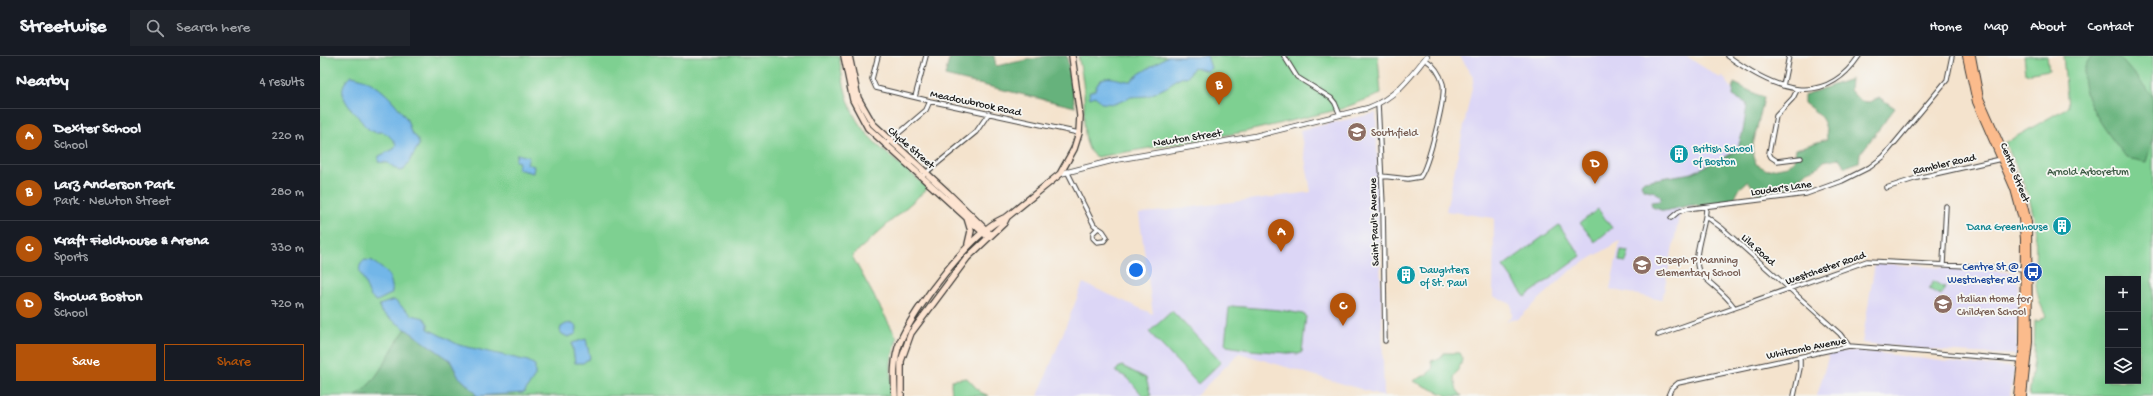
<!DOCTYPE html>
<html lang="en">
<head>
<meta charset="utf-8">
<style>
	:root { --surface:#171b24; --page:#20242c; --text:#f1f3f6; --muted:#9ea1a6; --line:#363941; --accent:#b45309 }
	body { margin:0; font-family:"Gochi Hand",sans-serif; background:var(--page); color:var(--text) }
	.controls { position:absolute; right:12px; bottom:12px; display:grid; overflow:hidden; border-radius:0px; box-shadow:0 4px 16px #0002 }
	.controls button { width:36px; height:36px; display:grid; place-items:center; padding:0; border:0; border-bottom:1px solid var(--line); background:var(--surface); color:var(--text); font:20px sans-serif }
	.you { position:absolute; left:816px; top:214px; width:14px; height:14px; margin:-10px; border:3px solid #fff; border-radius:50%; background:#1a73e8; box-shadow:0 0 0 6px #1a73e833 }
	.badge { display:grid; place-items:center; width:26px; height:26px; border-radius:50%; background:var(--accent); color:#fff; font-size:13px; font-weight:700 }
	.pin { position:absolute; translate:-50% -33px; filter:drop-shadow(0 1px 2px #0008) }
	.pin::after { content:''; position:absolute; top:21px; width:14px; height:12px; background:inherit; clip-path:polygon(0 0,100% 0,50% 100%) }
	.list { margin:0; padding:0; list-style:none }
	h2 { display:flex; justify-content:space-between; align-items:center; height:52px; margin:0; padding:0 16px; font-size:17px }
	h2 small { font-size:13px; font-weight:400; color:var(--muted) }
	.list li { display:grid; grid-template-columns:26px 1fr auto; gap:12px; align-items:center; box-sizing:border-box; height:56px; padding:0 16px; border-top:1px solid var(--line) }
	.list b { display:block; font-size:15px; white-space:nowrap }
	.list p { margin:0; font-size:13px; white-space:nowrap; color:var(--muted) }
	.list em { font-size:13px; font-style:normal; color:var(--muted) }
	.actions { display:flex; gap:8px; padding:12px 16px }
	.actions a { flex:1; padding:9px 0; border:1px solid var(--accent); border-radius:0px; text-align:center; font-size:14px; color:var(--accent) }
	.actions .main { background:var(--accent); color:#fff }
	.icon { flex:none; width:22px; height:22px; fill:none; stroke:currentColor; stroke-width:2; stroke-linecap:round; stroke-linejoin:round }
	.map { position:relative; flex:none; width:1833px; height:340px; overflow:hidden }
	header { display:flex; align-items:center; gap:24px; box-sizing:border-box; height:56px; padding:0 20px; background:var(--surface); border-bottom:1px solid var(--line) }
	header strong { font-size:19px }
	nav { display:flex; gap:22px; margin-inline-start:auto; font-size:14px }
	.search { width:280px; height:36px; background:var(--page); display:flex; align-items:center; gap:10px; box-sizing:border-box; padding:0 14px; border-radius:0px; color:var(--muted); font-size:15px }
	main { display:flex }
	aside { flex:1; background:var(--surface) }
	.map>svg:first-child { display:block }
	.built { fill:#dcd6f6 }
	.green { fill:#7ed091; stroke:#4d7656; fill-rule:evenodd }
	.forest { fill:#66b27b; stroke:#41674c }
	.water { fill:#72b6e8; stroke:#476982 }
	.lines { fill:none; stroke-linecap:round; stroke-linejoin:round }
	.minor-casing { stroke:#3c3a37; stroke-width:5.5 }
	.tertiary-casing { stroke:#3c3a37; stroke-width:6 }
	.secondary-casing { stroke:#3c3a37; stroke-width:8 }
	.trunk-casing { stroke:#3c3a37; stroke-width:8 }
	.minor { stroke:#fff; stroke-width:3.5 }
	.tertiary { stroke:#fff; stroke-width:4.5 }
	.secondary { stroke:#fde4d1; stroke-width:5.5 }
	.trunk { stroke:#fbbb8c; stroke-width:6 }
	.labels { text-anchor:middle; stroke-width:3.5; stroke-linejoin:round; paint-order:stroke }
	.street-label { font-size:11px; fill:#1c1c1c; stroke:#f6f6f2 }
	.education-label { font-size:11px; fill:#785e54; stroke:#f6f6f2; text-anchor:start }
	.culture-label { font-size:11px; fill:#0d838f; stroke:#f6f6f2; text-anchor:start }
	.park-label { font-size:11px; fill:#3e5b45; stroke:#f6f6f2 }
	.transit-label { font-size:11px; fill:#164399; stroke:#f6f6f2; text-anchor:end }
</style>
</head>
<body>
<header>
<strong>Streetwise</strong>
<div class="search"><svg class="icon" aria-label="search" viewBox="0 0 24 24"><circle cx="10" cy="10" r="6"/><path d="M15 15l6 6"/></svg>Search here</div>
<nav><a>Home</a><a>Map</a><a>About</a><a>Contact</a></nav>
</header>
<main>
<aside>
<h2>Nearby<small>4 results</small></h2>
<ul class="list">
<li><span class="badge">A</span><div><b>Dexter School</b><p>School</p></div><em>220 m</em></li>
<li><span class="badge">B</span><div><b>Larz Anderson Park</b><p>Park · Newton Street</p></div><em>280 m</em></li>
<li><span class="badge">C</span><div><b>Kraft Fieldhouse &amp; Arena</b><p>Sports</p></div><em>330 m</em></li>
<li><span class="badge">D</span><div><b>Showa Boston</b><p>School</p></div><em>720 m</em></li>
</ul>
<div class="actions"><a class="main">Save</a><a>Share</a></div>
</aside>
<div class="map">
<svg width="1833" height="340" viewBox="0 0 1833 340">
	<rect width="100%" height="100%" fill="#f6f6f2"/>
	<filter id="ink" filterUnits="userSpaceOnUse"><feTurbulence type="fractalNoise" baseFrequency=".025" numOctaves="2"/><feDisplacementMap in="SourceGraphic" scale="8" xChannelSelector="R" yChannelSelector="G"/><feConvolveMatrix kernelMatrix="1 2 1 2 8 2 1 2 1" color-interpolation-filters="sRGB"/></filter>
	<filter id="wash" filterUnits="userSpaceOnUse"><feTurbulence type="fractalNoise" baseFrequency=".012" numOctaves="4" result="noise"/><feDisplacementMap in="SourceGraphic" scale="16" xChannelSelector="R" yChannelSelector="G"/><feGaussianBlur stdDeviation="0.9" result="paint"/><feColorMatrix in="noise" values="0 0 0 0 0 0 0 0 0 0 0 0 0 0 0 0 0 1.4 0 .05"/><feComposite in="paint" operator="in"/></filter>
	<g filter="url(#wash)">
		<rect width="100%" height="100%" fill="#f4e3cd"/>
		<path class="built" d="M1140,0h226l34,22 2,-3 9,12 24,10 -20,104 -54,7 -19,92 -52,-11 10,-48 -49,29 -53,49 -13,2 7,-5 -1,-12 -18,-8 1,-78 -48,-7 28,-133z
			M1056,57l8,283 -145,-43 -43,43h-158l45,-113 70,31 -14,-100 172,-22 -11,-62z
			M1555,207l143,10 -1,82 -61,-3 -94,-9z
			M1525,295l26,1 92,12 49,3 2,3 -4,26h-193l12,-42z"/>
		<path class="green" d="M0,0h519c3,20 6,40 15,59 14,28 51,52 74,73l-76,68 45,82 -6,24v34h-571z
			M758,0h300l3,38 -40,15 -97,23 -147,25c-17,-6 -12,-49 -13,-64 -1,-13 -3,-25 -6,-37z
			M1704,0h23l2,14 -23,4z
			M1743,0h90v340h-124l5,-37 1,-38h4l7,-5c-17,-31 -8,-57 -11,-90 -3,-29 -17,-57 -30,-83l63,-36zM1788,223h30v102h-30z
			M1278,153l14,19 -17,14 -15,-19z
			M1239,169l22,31 -56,41 -22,-31z
			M1301,194l8,1 -3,11 -7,-1z
			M1613,225l12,7 -4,7 -12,-6z
			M911,250l49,4 23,4 3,2 -4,36 -3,2 -49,-4 -23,-4 -2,-2 4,-36z
			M852,255l49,51 -23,22 -49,-52z
			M1124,297h16c6,9 -4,17 -6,25l3,12 5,6h-14l-35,-15 13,-6 7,-6 -2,-8 9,-2z
			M802,310l24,12 5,18h-8l-15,-18 -12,-6 2,-4z
			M647,322l13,14 9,4h-37l-1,-13 1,-3z"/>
		<path class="forest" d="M630,0h44l2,10 51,-10h20l8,51 -130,-31z
			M1772,0h26l35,40v42l-7,24 -19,-4c-18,-23 -62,-75 -35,-102z
			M1531,23l-1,11 10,11 9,1 11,-4 15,10 -35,46 -1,8 -14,5 -6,-9 -15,3c-9,11 -12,6 -20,13 -16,12 -24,19 -45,20l-11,-13 -8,7 -6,11 -29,8 -13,-2 -28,6 -12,-4 -1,-5 9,-1 1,-4 -6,-5 -12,-3 -2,-5 3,-3 48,-8 45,-22 6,-20 4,-25 -1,-3 -13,-7 1,-13 30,15 -12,51 4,15 11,6 20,-4 7,-5 2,-12 31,-10c-1,-21 -7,-24 -23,-36v-8z
			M86,273l44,31 8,16 17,16 1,4h-121c25,-15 33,-45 51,-67z"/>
		<path class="water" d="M848,0h39l4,12 -4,3 -13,-4 -6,9 -13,4 -8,7 -19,9 -17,1 -16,7 -14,-1 -6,-7 -5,2 -1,-6 6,-2c7,-22 23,-8 36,-9l8,-7z
			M31,20c24,3 44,25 56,44 2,4 2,8 4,12 4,5 8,6 8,13l-15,25 -5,1 -11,-8 -10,-1 1,-6 15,-7 2,-5c-4,-5 -8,-11 -14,-12 -4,0 -7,1 -10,-1 -6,-2 -9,-8 -13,-13 -11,-12 -26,-28 -8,-42z
			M197,98l12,3 -2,7 7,2 -1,7 -16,-4 2,-7 -4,-1z
			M45,204l8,1c4,5 11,8 14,12 4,5 7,17 4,21l-14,7c-8,-2 -9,-11 -12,-18 -4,-9 -10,-16 0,-23z
			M74,244l18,15 12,3 4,5v6l31,16 69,16 7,4v11l-11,17 -48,3 -1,-4 -17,-16 -8,-16 -69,-48 -2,-7z
			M253,267l4,4 -1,7 -8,3 -6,-3 -2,-3 1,-4 5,-3z
			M266,283l4,19 -7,5h-8l-3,-20z"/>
	</g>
	<g filter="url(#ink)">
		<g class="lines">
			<g class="minor-casing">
				<path id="minor" d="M558,0l-6,23 4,9 54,13 149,32
					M964,0l13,21 34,21 4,5 5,12
					M1408,0c44,32 94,55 131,0
					M1463,30l6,-30
					M1477,34l-4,8 -17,18 -7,37 2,4 6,4 24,-3
					M595,41l11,-41
					M1058,48l5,102 2,135
					M565,89l41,-35 4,-9
					M747,115l27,54 9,6 4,6 -3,4 -7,1 -4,-4v-5l4,-4
					M602,120l54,-44 13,-19
					M1061,120l27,3 12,-2c8,-10 26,-80 23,-93 -3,-11 -9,-19 -18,-25
					M1566,132l31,-10 84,-19
					M1386,151c1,18 -17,53 -5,67 11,12 24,19 33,33
					M1387,161l16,12 117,105 9,12
					M1351,162l7,-6 8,-3 120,-15 36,-13 28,-14 13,-10 64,-77 5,-24
					M1623,208l3,-58
					M1338,279l209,-74 159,8
					M1348,340l3,-7 7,-6 171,-37 172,14
					M1474,340l6,-28v-10"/>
			</g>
			<g class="tertiary-casing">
				<path id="tertiary" d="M740,118l55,-14 140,-24 113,-28c27,-10 42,-30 59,-52"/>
			</g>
			<g class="secondary-casing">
				<path id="secondary" d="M524,0l9,44 15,28 120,109
					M529,0l9,42 15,26 75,69 43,42
					M647,162l4,13 -3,13
					M575,340c-1,-18 -2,-36 5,-54 12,-31 76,-116 107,-125
					M581,340v-35l10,-28 56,-75 37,-35 3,-6 53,-43 14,-25 5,-16 1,-17 -8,-60"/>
			</g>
			<g class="trunk-casing">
				<path id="trunk" d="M1646,0l10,46 38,87 8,30 2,20 -1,105 -6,52
					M1652,0l8,42 39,88 9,36 1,120 -6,54"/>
			</g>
			<use href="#minor" class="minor"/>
			<use href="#tertiary" class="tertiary"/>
			<use href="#secondary" class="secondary"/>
			<use href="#trunk" class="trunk"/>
		</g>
	</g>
	<defs>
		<g id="school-disc" transform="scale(1)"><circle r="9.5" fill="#8d6e63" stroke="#f6f6f2"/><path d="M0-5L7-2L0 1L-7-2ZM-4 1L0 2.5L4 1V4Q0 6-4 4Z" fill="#fff"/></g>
		<g id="building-disc" transform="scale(1)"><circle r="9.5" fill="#0f9aa8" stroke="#f6f6f2"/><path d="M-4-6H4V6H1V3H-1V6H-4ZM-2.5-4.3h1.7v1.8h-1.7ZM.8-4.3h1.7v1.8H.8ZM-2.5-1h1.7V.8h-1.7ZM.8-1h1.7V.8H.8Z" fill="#fff"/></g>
		<g id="bus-disc" transform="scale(1)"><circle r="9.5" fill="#1a4fb4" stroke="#f6f6f2"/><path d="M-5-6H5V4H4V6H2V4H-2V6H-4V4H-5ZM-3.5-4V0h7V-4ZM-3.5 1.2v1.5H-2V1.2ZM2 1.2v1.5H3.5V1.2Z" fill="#fff"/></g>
	</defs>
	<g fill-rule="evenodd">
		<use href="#school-disc" x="1037" y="76"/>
		<use href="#building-disc" x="1359" y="98"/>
		<use href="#building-disc" x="1742" y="170"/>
		<use href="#school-disc" x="1322" y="209"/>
		<use href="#bus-disc" x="1713" y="216"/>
		<use href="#building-disc" x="1086" y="219"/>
		<use href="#school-disc" x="1623" y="248"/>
	</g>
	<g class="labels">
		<g class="street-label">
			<text transform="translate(656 46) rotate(12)" y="4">Meadowbrook Road</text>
			<text transform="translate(867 81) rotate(-9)" y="4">Newton Street</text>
			<text transform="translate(592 91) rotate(41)" y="4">Clyde Street</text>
			<text transform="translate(1624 107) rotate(-13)" y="4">Rambler Road</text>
			<text transform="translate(1696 116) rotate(68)" y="4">Centre Street</text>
			<text transform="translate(1461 131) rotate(-8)" y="4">Louder's Lane</text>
			<text transform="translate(1053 166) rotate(-92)" y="4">Saint Paul's Avenue</text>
			<text transform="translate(1439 193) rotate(42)" y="4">Lila Road</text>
			<text transform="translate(1505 211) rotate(-19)" y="4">Westchester Road</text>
			<text transform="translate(1486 291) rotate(-11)" y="4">Whitcomb Avenue</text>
		</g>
		<g class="education-label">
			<text x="1051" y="80">Southfield</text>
			<text x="1336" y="207">Joseph P Manning<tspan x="1336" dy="13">Elementary School</tspan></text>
			<text x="1637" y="246">Italian Home for<tspan x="1637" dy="13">Children School</tspan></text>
		</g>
		<g class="culture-label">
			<text x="1373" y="96">British School<tspan x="1373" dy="13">of Boston</tspan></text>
			<text x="1728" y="174" text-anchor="end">Dana Greenhouse</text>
			<text x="1100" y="217">Daughters<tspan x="1100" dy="13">of St. Paul</tspan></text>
		</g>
		<g class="park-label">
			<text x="1768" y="119">Arnold Arboretum</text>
		</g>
		<g class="transit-label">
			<text x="1699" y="214">Centre St @<tspan x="1699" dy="13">Westchester Rd</tspan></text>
		</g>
	</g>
</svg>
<div class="controls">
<button>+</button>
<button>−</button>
<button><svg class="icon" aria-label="layers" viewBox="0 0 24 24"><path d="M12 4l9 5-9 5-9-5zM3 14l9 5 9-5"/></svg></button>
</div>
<div class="you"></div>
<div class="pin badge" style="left:961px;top:196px">A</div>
<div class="pin badge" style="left:899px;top:49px">B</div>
<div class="pin badge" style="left:1023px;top:270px">C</div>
<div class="pin badge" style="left:1275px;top:128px">D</div>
</div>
</main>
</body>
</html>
